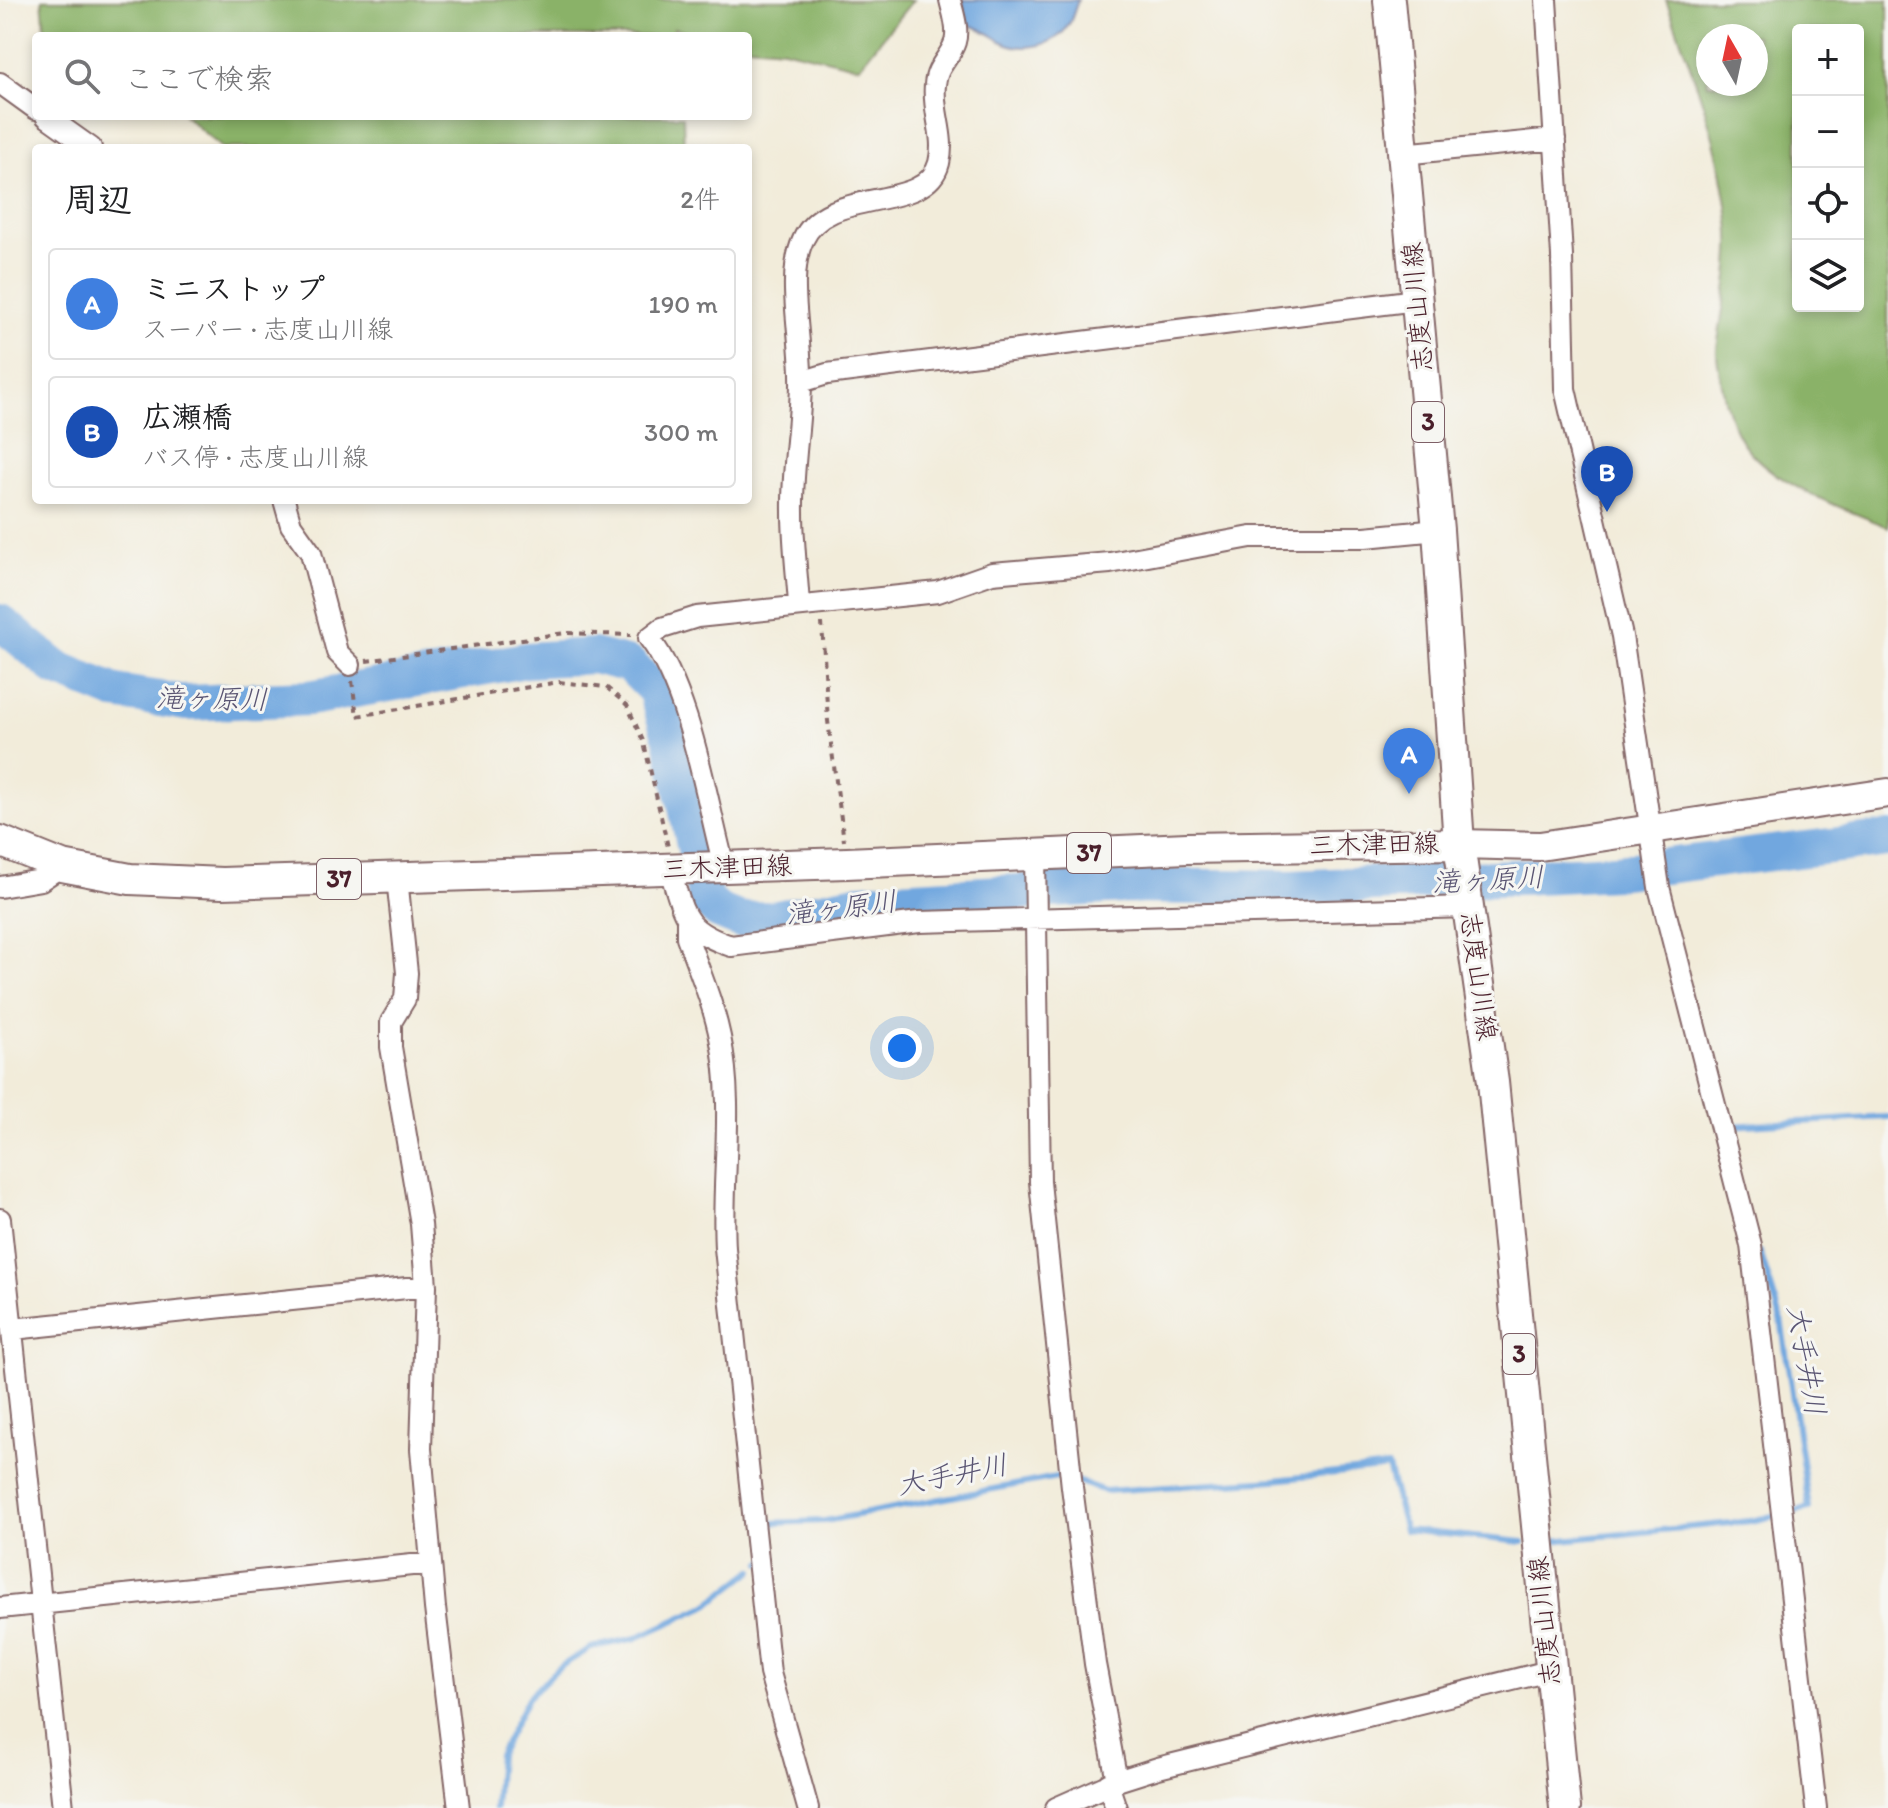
<!DOCTYPE html>
<html lang="ja">
<head>
<meta charset="utf-8">
<style>
	:root { --surface:#fff; --page:#f2f2f2; --text:#202124; --muted:#757577; --line:#e0e0e0; --accent:#b5179e }
	body { margin:0; font-family:Itim,"Klee One",sans-serif; background:var(--page); color:var(--text) }
	.controls { position:absolute; right:24px; top:24px; display:grid; overflow:hidden; border-radius:8px; box-shadow:0 4px 12px #0003 }
	.controls button { width:72px; height:72px; display:grid; place-items:center; padding:0; border:0; border-bottom:2px solid var(--line); background:var(--surface); color:var(--text); font:40px sans-serif }
	.compass { position:absolute; left:1696px; top:24px; width:72px; height:72px; border-radius:50%; background:var(--surface); box-shadow:0 4px 12px #0003; rotate:351deg }
	.you { position:absolute; left:902px; top:1048px; width:28px; height:28px; margin:-20px; border:6px solid #fff; border-radius:50%; background:#1a73e8; box-shadow:0 0 0 12px #1a73e833 }
	.badge { display:grid; place-items:center; width:52px; height:52px; border-radius:50%; background:var(--accent); color:#fff; font-size:26px; font-weight:700 }
	.pin { position:absolute; translate:-50% -66px; filter:drop-shadow(0 2px 4px #0008) }
	.pin::after { content:''; position:absolute; top:42px; width:28px; height:24px; background:inherit; clip-path:polygon(0 0,100% 0,50% 100%) }
	.list { margin:0; padding:0; list-style:none }
	h2 { display:flex; justify-content:space-between; align-items:center; height:104px; margin:0; padding:0 32px; font-size:34px }
	h2 small { font-size:26px; font-weight:400; color:var(--muted) }
	.list li { display:grid; grid-template-columns:52px 1fr auto; gap:24px; align-items:center; box-sizing:border-box; height:112px; margin:0 16px 16px; padding:0 16px; border:2px solid var(--line); border-radius:8px }
	.list b { display:block; font-size:30px; white-space:nowrap }
	.list p { margin:0; font-size:26px; white-space:nowrap; color:var(--muted) }
	.list em { font-size:26px; font-style:normal; color:var(--muted) }
	.icon { flex:none; width:44px; height:44px; fill:none; stroke:currentColor; stroke-width:2; stroke-linecap:round; stroke-linejoin:round }
	.map { position:relative; flex:none; width:1888px; height:1808px; overflow:hidden }
	.search { position:absolute; background:var(--surface); box-shadow:0 4px 12px #0003; left:32px; top:32px; width:720px; height:88px; display:flex; align-items:center; gap:20px; box-sizing:border-box; padding:0 28px; border-radius:8px; color:var(--muted); font-size:30px }
	.panel { position:absolute; background:var(--surface); box-shadow:0 4px 12px #0003; left:32px; top:144px; width:720px; height:360px; border-radius:8px }
	.map>svg:first-child { display:block }
	.forest { fill:#8ab268; stroke:#6a684a; stroke-width:2; fill-rule:evenodd }
	.water { fill:#71a7df; stroke:#5e6385; stroke-width:2 }
	.lines { fill:none; stroke-linecap:round; stroke-linejoin:round }
	.stream { stroke:#71a7df; stroke-width:6 }
	.river { stroke:#71a7df; stroke-width:36 }
	.street-casing { stroke:#856768; stroke-width:24 }
	.secondary-casing { stroke:#856768; stroke-width:32 }
	.primary-casing { stroke:#856768; stroke-width:34 }
	.path { stroke:#856768; stroke-width:4; stroke-dasharray:6 6; stroke-linecap:butt }
	.street { stroke:#fff; stroke-width:20 }
	.secondary { stroke:#fff; stroke-width:28 }
	.primary { stroke:#fff; stroke-width:30 }
	.labels { text-anchor:middle; stroke-width:6; stroke-linejoin:round; paint-order:stroke }
	.shield { fill:#f6f6f2; stroke:#7e6067; stroke-width:2 }
	.shield-label { font-size:24px; font-weight:bold; fill:#4a1f2b }
	.street-label { font-size:26px; fill:#4a1f2b; stroke:#f6f6f2 }
	.water-label { font-size:28px; font-style:italic; fill:#5a5573; stroke:#f6f6f2 }
</style>
</head>
<body>
<div class="map">
<svg width="1888" height="1808" viewBox="0 0 1888 1808">
	<rect width="100%" height="100%" fill="#f6f6f2"/>
	<filter id="ink" filterUnits="userSpaceOnUse"><feTurbulence type="fractalNoise" baseFrequency=".0125" numOctaves="2"/><feDisplacementMap in="SourceGraphic" scale="16" xChannelSelector="R" yChannelSelector="G"/><feConvolveMatrix kernelMatrix="1 2 1 2 8 2 1 2 1" color-interpolation-filters="sRGB"/></filter>
	<filter id="wash" filterUnits="userSpaceOnUse"><feTurbulence type="fractalNoise" baseFrequency=".006" numOctaves="4" result="noise"/><feDisplacementMap in="SourceGraphic" scale="32" xChannelSelector="R" yChannelSelector="G"/><feGaussianBlur stdDeviation="1.8" result="paint"/><feColorMatrix in="noise" values="0 0 0 0 0 0 0 0 0 0 0 0 0 0 0 0 0 1.4 0 .05"/><feComposite in="paint" operator="in"/></filter>
	<g filter="url(#wash)">
		<rect width="100%" height="100%" fill="#f2ecda"/>
		<path class="forest" d="M42,0h871l-54,67 -76,-18 -35,-3v-10h-50l-24,-8v8h-615l-14,-6z
			M1666,0h222v527c-47,-20 -109,-39 -142,-80 -13,-16 -21,-43 -24,-62 -2,-12 -6,-25 -5,-36 5,-41 17,-86 12,-127 -8,-78 -36,-150 -63,-222zM1798,30h60v276h-60zM1756,36v48h-48v-48z
			M185,116h498l1,32h-462z"/>
		<path class="water" d="M962,0h116c-3,8 -5,17 -9,24 -12,22 -46,29 -68,17 -12,-7 -19,-13 -33,-16z"/>
		<g class="lines">
			<path class="stream" d="M1728,1129v-3l160,-9
				M1552,1541l199,-20 58,-13 -28,-189 -21,-67
				M762,1563l6,-5 2,-35 55,-2 237,-45 43,15 170,-11 113,-13 17,63 118,12
				M495,1808l4,-53 29,-57 30,-30 33,-20 45,-10 70,-32 47,-36"/>
			<path class="river" d="M0,622l56,46 59,24 71,11 123,-5 217,-38 67,-4 37,9 25,25 16,48 35,162 12,11 22,9 33,-1 89,-18 261,-15 170,2 323,-16 272,-33"/>
		</g>
	</g>
	<g filter="url(#ink)">
		<g class="lines">
			<g class="street-casing">
				<path id="street" d="M1546,0l16,256 3,133 57,247 37,251 92,358 65,563
					M0,83l36,26
					M46,116l45,32
					M1402,154l153,-15
					M801,382l26,-8 589,-74
					M284,500l7,25 20,28 26,99 13,13
					M799,604c-2,-31 -6,-61 -6,-92 -1,-42 7,-85 8,-127 2,-44 -16,-107 2,-145 24,-55 123,-26 136,-77 7,-27 -7,-51 -4,-78 1,-19 15,-27 20,-43 4,-13 -2,-29 -5,-42
					M1035,856l5,326 32,305 23,177 22,117
					M724,866c-18,-67 -34,-175 -75,-228l13,-10 35,-11 241,-25 54,-19 118,-10 141,-26h114l73,-7
					M669,868c16,47 12,61 62,78l188,-24 550,-15
					M397,878l10,95 -2,26 -14,23v25l30,177 5,62 -5,163 14,159 24,200
					M0,887l41,-7 21,-14
					M687,922v15c12,33 26,66 33,100 15,70 1,141 5,211l45,425 38,135
					M0,1219l63,589
					M13,1329l413,-43
					M0,1608l431,-45
					M1108,1784l8,24
					M1056,1808l61,-27 41,-13 391,-97"/>
			</g>
			<g class="secondary-casing">
				<path id="secondary" d="M1459,844l81,2 348,-53"/>
			</g>
			<g class="primary-casing">
				<path id="primary" d="M1389,0l49,530 21,314 34,238 72,726
					M0,841l62,25 68,13 92,4 625,-20 340,-15 272,-4"/>
			</g>
			<path class="path" d="M822,623l6,98 16,120
				M366,661l199,-28 66,2
				M352,681l5,35 202,-34 47,5 21,18 17,38 24,104"/>
			<use href="#street" class="street"/>
			<use href="#secondary" class="secondary"/>
			<use href="#primary" class="primary"/>
		</g>
	</g>
	<g class="labels">
		<g class="shield">
			<rect x="1412" y="402" width="32" height="40" rx="6"/>
			<rect x="1067" y="833" width="44" height="40" rx="6"/>
			<rect x="317" y="859" width="44" height="40" rx="6"/>
			<rect x="1503" y="1334" width="32" height="40" rx="6"/>
		</g>
		<g class="shield-label">
			<text x="1428" y="430">3</text>
			<text x="1089" y="861">37</text>
			<text x="339" y="887">37</text>
			<text x="1519" y="1362">3</text>
		</g>
		<g class="street-label">
			<text transform="translate(1417 307) rotate(-95)" y="9">志度山川線</text>
			<text transform="translate(1374 844) rotate(-1)" y="9">三木津田線</text>
			<text transform="translate(727 867) rotate(-2)" y="9">三木津田線</text>
			<text transform="translate(1479 976) rotate(82)" y="9">志度山川線</text>
			<text transform="translate(1544 1621) rotate(-96)" y="9">志度山川線</text>
		</g>
		<g class="water-label">
			<text transform="translate(212 698) rotate(1)" y="10">滝ヶ原川</text>
			<text transform="translate(1488 879) rotate(-3)" y="10">滝ヶ原川</text>
			<text transform="translate(841 907) rotate(-7)" y="10">滝ヶ原川</text>
			<text transform="translate(1807 1360) rotate(80)" y="10">大手井川</text>
			<text transform="translate(952 1474) rotate(-11)" y="10">大手井川</text>
		</g>
	</g>
</svg>
<div class="controls">
<button>+</button>
<button>−</button>
<button><svg class="icon" aria-label="locate" viewBox="0 0 24 24"><circle cx="12" cy="12" r="6"/><path d="M12 2v4M12 18v4M2 12h4M18 12h4"/></svg></button>
<button><svg class="icon" aria-label="layers" viewBox="0 0 24 24"><path d="M12 4l9 5-9 5-9-5zM3 14l9 5 9-5"/></svg></button>
</div>
<svg class="compass" viewBox="-18 -18 36 36"><path d="M0-13l5 13h-10z" fill="#e53935"/><path d="M0 13l5-13h-10z" fill="#757577"/></svg>
<div class="you"></div>
<div class="pin badge" style="left:1409px;top:794px;background:#3f7fe0">A</div>
<div class="pin badge" style="left:1607px;top:512px;background:#1a4fb4">B</div>
<div class="search"><svg class="icon" aria-label="search" viewBox="0 0 24 24"><circle cx="10" cy="10" r="6"/><path d="M15 15l6 6"/></svg>ここで検索</div>
<section class="panel">
<h2>周辺<small>2件</small></h2>
<ul class="list">
<li><span class="badge" style="background:#3f7fe0">A</span><div><b>ミニストップ</b><p>スーパー · 志度山川線</p></div><em>190 m</em></li>
<li><span class="badge" style="background:#1a4fb4">B</span><div><b>広瀬橋</b><p>バス停 · 志度山川線</p></div><em>300 m</em></li>
</ul>
</section>
</div>
</body>
</html>
